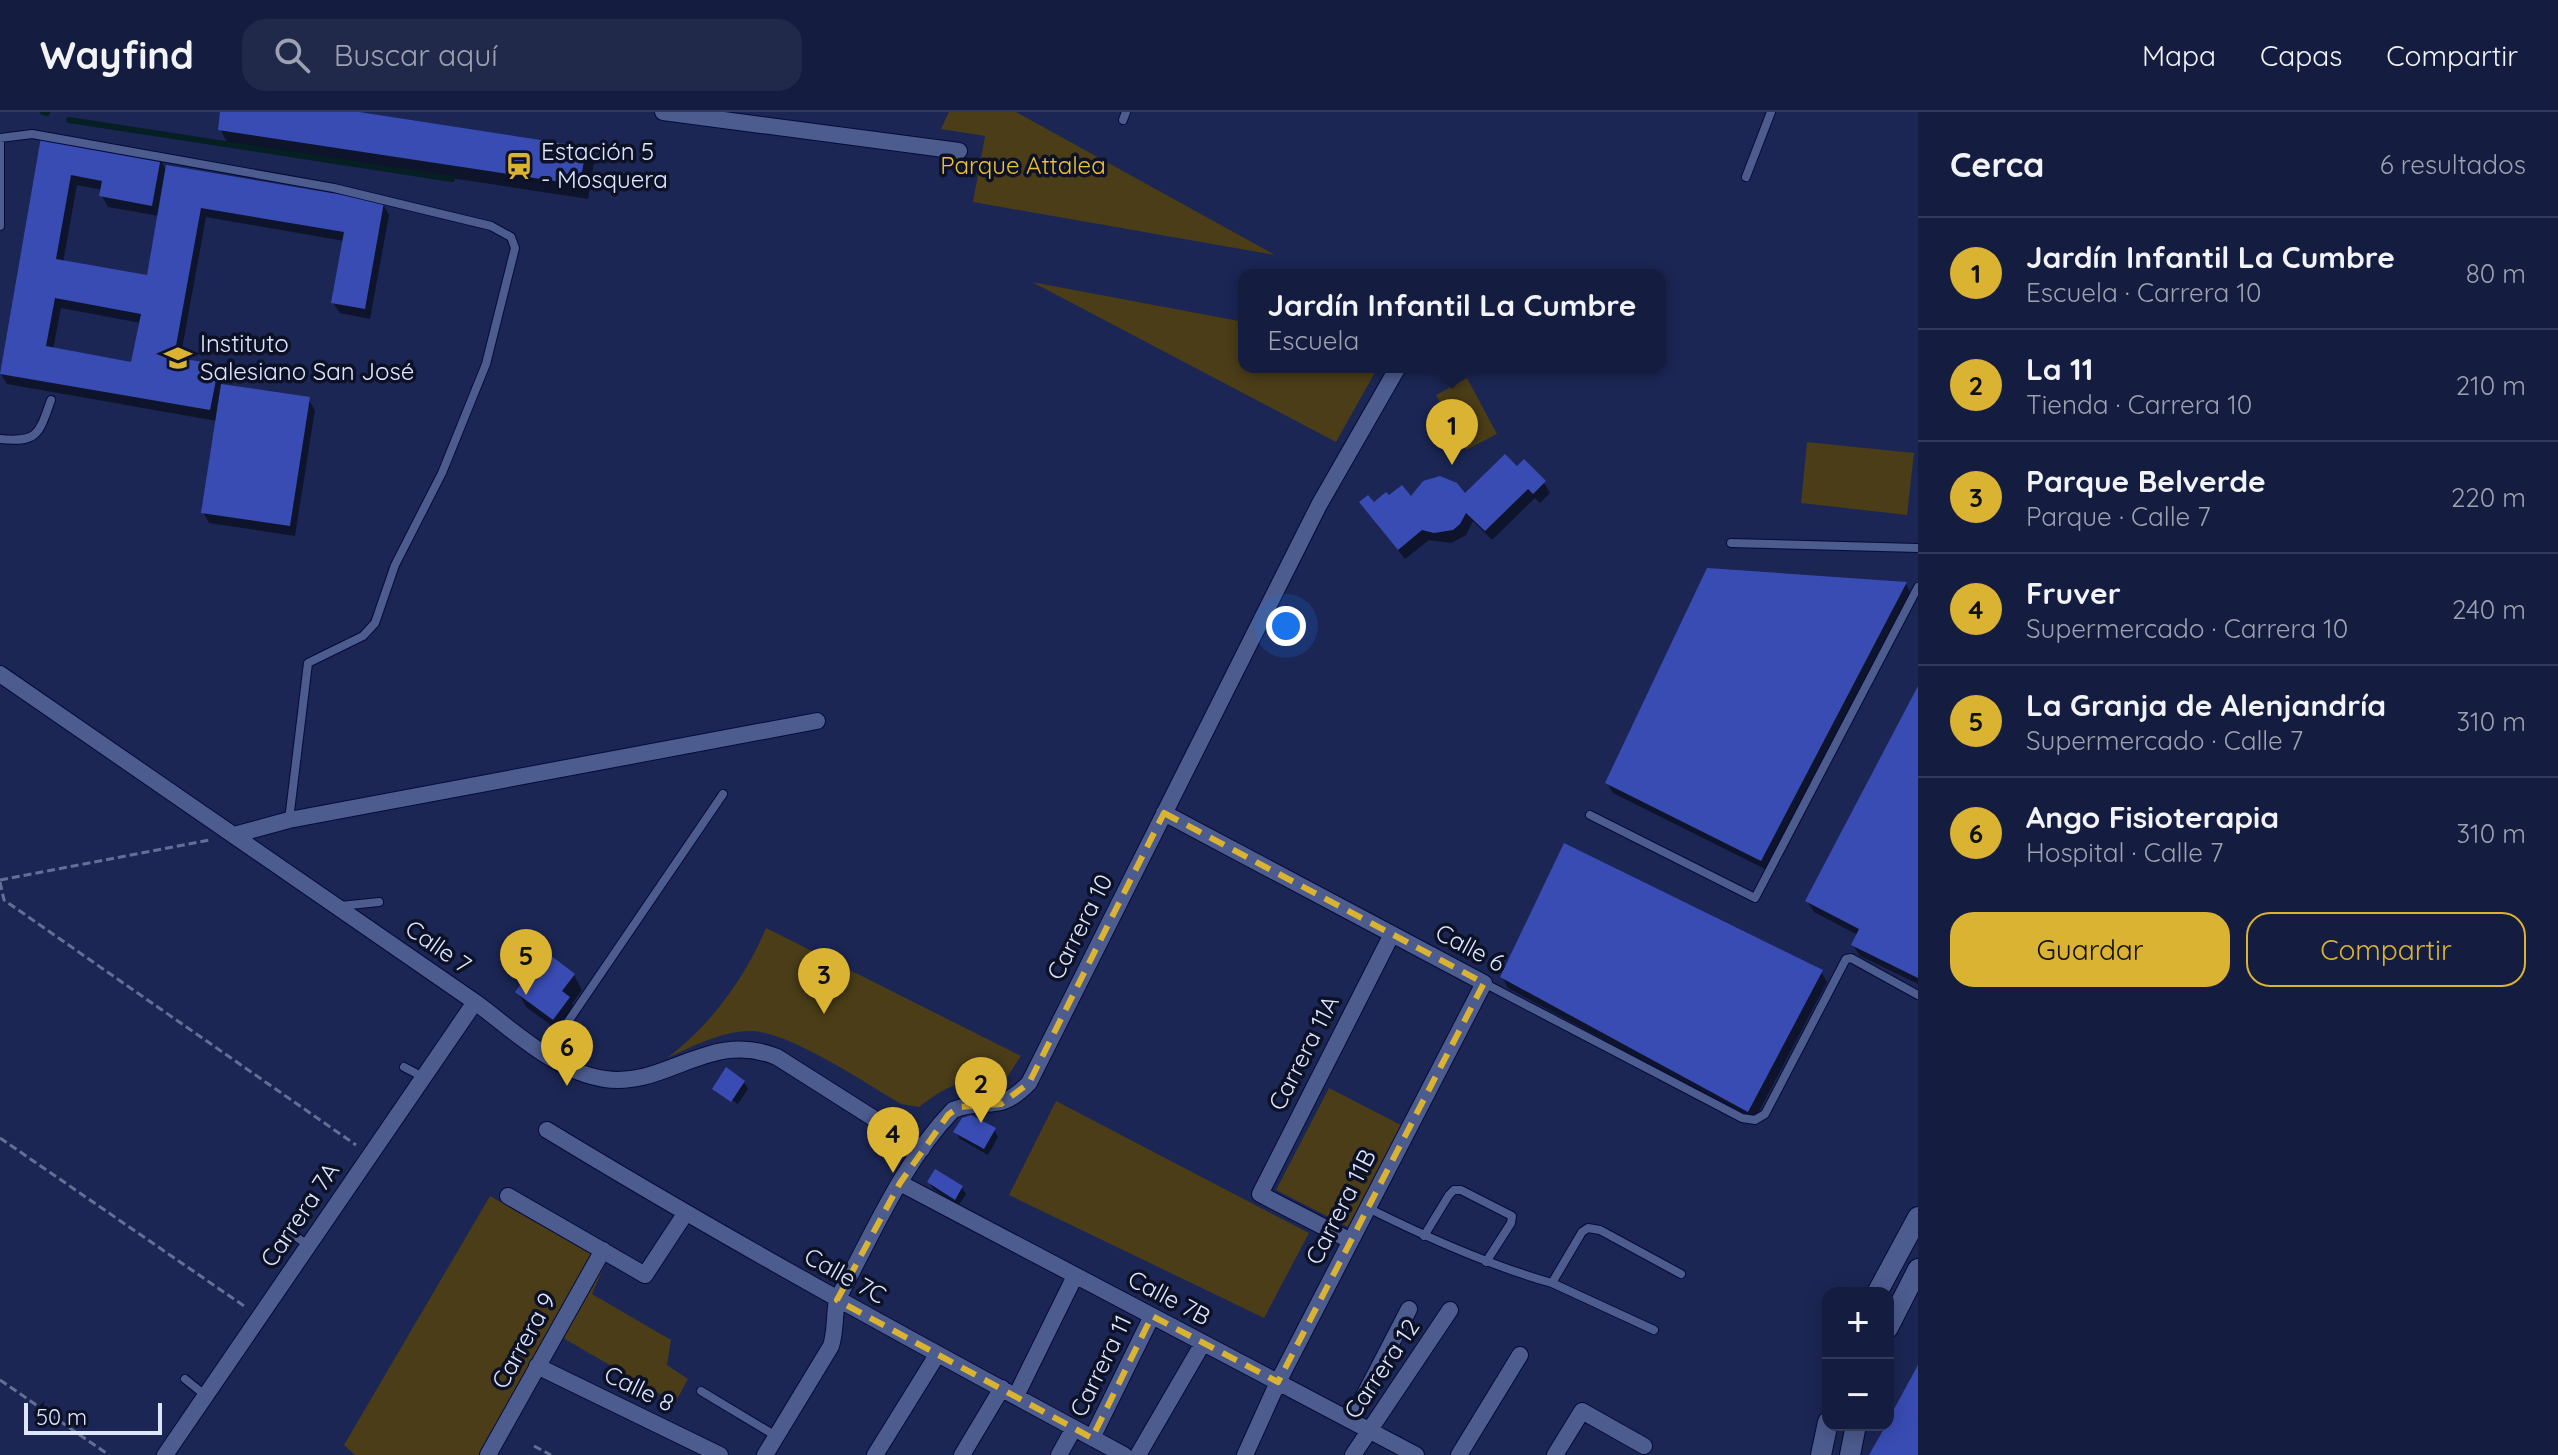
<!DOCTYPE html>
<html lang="es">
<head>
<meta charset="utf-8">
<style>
	:root { --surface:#141c3f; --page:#21294a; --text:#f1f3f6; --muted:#9da1b0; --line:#333a59; --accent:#dbb333 }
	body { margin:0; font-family:Quicksand,sans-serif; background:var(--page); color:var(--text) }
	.controls { position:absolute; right:24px; bottom:24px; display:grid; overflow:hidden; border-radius:16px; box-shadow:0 4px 20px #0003 }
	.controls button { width:72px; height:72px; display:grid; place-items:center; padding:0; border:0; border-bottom:2px solid var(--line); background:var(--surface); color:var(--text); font:40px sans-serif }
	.scale { position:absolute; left:24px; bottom:20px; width:138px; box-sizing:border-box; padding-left:8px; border:4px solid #dee6ff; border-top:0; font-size:22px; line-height:28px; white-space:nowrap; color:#dee6ff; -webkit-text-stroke:6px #0c1126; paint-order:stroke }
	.you { position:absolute; left:1286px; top:514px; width:28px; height:28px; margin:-20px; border:6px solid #fff; border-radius:50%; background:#1a73e8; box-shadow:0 0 0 12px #1a73e833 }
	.badge { display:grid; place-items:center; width:52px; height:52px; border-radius:50%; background:var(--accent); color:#111; font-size:26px; font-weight:700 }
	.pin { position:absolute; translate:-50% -66px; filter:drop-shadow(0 2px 4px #0008) }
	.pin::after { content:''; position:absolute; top:42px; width:28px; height:24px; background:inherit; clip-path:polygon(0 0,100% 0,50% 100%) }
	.popup { position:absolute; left:1238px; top:157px; width:428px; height:104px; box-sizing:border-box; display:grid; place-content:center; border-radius:16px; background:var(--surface); filter:drop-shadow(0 2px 6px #0005); font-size:26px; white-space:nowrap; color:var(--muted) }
	.popup b { font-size:30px; color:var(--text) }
	.popup::after { content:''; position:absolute; left:50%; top:100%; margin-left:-16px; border:16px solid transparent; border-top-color:var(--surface) }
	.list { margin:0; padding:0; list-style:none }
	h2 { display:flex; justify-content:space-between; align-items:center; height:104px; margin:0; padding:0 32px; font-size:34px }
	h2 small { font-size:26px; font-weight:400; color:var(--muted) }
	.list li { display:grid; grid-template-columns:52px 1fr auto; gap:24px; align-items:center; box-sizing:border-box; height:112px; padding:0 32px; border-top:2px solid var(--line) }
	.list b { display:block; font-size:30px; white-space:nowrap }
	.list p { margin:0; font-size:26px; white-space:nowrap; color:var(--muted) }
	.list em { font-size:26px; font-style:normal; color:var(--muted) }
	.actions { display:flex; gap:16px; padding:24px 32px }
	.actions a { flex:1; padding:18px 0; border:2px solid var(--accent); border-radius:24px; text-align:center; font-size:28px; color:var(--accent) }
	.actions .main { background:var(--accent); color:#111 }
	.icon { flex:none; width:44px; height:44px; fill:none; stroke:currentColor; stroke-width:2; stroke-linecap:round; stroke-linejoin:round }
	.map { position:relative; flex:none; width:1918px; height:1343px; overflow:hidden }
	header { display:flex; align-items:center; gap:48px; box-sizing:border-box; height:112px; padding:0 40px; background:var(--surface); border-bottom:2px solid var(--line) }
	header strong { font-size:38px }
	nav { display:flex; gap:44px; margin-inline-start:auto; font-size:28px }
	.search { width:560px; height:72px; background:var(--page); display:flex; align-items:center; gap:20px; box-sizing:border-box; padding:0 28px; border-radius:24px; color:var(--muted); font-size:30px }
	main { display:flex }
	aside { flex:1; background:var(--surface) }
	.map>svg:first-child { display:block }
	.green { fill:#4a3d18 }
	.shadow { fill:#0007; fill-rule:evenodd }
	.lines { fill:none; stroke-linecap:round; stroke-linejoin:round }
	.stream { stroke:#051f23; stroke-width:6 }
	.building { fill:#394cb3; fill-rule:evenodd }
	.service-casing { stroke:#070b38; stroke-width:10 }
	.minor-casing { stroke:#070b38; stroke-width:18 }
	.tertiary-casing { stroke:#070b38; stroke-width:22 }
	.path { stroke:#656e95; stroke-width:3; stroke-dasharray:8 4; stroke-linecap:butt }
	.service { stroke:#4c5c8f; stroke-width:8 }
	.minor { stroke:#4c5c8f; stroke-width:16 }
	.tertiary { stroke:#4c5c8f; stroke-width:20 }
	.marked { fill:none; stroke:#dbb333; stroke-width:6; stroke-dasharray:16 10; stroke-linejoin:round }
	.labels { text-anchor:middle; stroke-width:7; stroke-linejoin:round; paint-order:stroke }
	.poi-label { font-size:24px; fill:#dee6ff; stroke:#0c1126; text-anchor:start }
	.park-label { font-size:24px; fill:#ecc133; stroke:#0c1126 }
	.street-label { font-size:24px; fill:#dee6ff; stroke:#0c1126 }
</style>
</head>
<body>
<header>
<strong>Wayfind</strong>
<div class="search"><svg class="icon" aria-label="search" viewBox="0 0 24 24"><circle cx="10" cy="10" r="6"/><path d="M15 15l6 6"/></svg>Buscar aquí</div>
<nav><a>Mapa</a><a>Capas</a><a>Compartir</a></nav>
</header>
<main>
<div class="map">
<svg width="1918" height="1343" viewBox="0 0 1918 1343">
	<rect width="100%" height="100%" fill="#1b2654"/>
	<path class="green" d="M949,0h67l259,143 -302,-53 12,-66 -44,-7z
		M1032,170l212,40v45h134l-42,75z
		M1467,266l30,56 -31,16 -30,-55z
		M1807,330l107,11 -7,62 -106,-12z
		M766,816l255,128 -19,29c-41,-5 -49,-4 -83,22l-18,-3c-36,-21 -113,-73 -151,-73 -29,0 -58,16 -83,27 42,-31 79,-81 99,-130z
		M1329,976l74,38 -53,102 -74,-38z
		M1056,989l253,132 -45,85 -255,-123z
		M490,1084l116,66 -14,32 79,46 -4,25 21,14 -13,24 -124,-72 -70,124h-126l-11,-10z"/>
	<path class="shadow" d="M222,0h124l239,36 9,15 -6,36 -360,-55 -8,-15z
		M43,27l117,20 7,13 216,32 6,11 -19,104 -30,-6 -7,-10 11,-62 -138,-24 -26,143 37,7 7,10 -2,9 86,13 7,11 -20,126 -86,-13 -6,-11 14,-91 -210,-37 -6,-10zM77,73l26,5 -1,6 6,11 51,9 -11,61 -85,-14zM61,196l80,15 -8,41 -80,-14z
		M1517,357l27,14 6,10 -10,10 -5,-5 -43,42 -19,-19 -7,14 -15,8 -22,-3 -24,19 -44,-57 13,2 15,-6 22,2 54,-4z
		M1906,472l5,10 -144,276 -154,-77 -6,-10z
		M1918,579v293l-58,-28 -7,-11 5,-10 -44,-23 -7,-11z
		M1821,859l6,11 -73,139 -246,-133 -6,-11z
		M574,863l8,15 -10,14 5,9 -15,20 -36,-26 -8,-15z
		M744,970l4,7 -10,15 -21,-14v4l-3,-5z
		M994,1018l4,7 -10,18 -28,-16 -4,-7z
		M929,1070l33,6 4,6 -7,11 -26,-16z"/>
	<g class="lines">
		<path class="stream" d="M43,0l4,1
			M69,8l383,59"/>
	</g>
	<path class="building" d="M220,0h139l227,35 -6,38 -362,-55z
		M41,25l120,20 -9,49 -53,-10 3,-15 -31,-6 -15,84 91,16 19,-110 218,37 -19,107 -34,-6 13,-71 -143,-24 -27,149 45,8 -9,45 -210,-36zM55,186l86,16 -10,48 -85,-16z
		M221,272l89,13 -20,129 -89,-13z
		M1505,342l12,12 7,-7 22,22 -13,13 -5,-5 -43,42 -19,-18 -6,11 -7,6 -19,3 -12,-3 -24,20 -39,-48 9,-7 6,7 12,-10 3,3 13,-10 9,11 12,-15 17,-5 17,7 8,10z
		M1707,456l200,14 -146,279 -156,-78z
		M1918,574v292l-67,-33 8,-16 -54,-28z
		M1564,731l259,127 -75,142 -248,-135z
		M545,839l30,23 -13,17 8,6 -17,23 -38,-28z
		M726,955l19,14 -14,21 -19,-13z
		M971,1003l25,13 -12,21 -31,-17 9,-14z
		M935,1057l28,17 -8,14 -28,-18z
		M1918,1253v90h-49l17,-30h2v-5z"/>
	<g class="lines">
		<g class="service-casing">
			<path id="service" d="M1123,8l3,-8
				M0,26l32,-4 302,54 157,38 20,11 4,11 -29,116 -44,109 -47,92 -20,58 -12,13 -55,27 -19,157
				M0,30v84
				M1746,65l25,-65
				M0,327c39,4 39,-6 51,-39
				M1731,431l187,5
				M1590,703l165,83 163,-311
				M340,794l39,-4
				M1484,871l258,135 13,2 10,-6 81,-155 5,-1 67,37
				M546,942l177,-260
				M404,955l19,10
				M1368,1096c60,30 120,57 184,75l30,-51 6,-4 12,2 81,44
				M289,1120l19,13
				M1424,1124l25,-41 5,-5h7l51,26 -1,7 -25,39
				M1552,1171l102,47
				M185,1267l20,16
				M701,1279l75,45"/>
		</g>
		<g class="minor-casing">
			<path id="minor" d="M663,0l296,39
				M0,562l475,328c38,28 81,70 130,77 62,9 104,-50 172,-22l145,92
				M1164,701l320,170 -206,399 -33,73
				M234,723l55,-15 528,-99
				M547,1018c189,115 382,220 577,325
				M900,1071l516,272
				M508,1084l137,79 40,-61
				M1351,1129l-91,-47 132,-260
				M537,1254l183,89
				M1016,1284l59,-120
				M1351,1309l58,-112
				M1092,1326l60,-122
				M165,1343l310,-453
				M488,1343l115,-205
				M765,1343l66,-109c5,-16 3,-30 6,-46 35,-64 65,-137 116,-190 34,-14 44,6 76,-27l290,-578 79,-138
				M875,1343l62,-100
				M962,1343l40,-67
				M1059,1343l15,-27
				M1138,1343l65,-112
				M1353,1343l97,-145
				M1459,1343l61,-100
				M1555,1343l27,-44 62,35"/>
		</g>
		<g class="tertiary-casing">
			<path id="tertiary" d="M1877,1181l41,-76
				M1888,1216l30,-59
				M1821,1343l7,-33
				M1850,1343l6,-30"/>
		</g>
		<path class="path" d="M0,768l210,-40
			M0,770l4,18 352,245
			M0,1026l247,170
			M0,1268l109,75
			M534,1334l17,9"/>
		<use href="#service" class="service"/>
		<use href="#minor" class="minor"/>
		<use href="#tertiary" class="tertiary"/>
	</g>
	<path class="marked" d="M1164,701l320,170 -206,399 -126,-66 -60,122 -255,-138 63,-117 48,-68 11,-8 42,-3 28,-21z"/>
	<defs>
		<g id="station-bare" transform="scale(2.16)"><path d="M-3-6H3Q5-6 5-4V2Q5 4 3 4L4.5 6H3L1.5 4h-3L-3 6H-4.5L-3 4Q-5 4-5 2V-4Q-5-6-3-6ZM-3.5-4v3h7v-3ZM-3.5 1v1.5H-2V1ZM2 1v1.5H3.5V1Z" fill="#dbb333" stroke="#0c1126" stroke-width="2.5" paint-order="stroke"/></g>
		<g id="school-bare" transform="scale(2.16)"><path d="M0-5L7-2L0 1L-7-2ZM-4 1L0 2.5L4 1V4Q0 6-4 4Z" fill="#dbb333" stroke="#0c1126" stroke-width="2.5" paint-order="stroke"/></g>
	</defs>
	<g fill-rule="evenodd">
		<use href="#station-bare" x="519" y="54"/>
		<use href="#school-bare" x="178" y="246"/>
	</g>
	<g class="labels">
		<g class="poi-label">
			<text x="541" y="48">Estación 5<tspan x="541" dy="28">- Mosquera</tspan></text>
			<text x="200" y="240">Instituto<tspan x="200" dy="28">Salesiano San José</tspan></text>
		</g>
		<g class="park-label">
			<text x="1023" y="62">Parque Attalea</text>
		</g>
		<g class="street-label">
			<text transform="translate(1080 815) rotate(-63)" y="8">Carrera 10</text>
			<text transform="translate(438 835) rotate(35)" y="8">Calle 7</text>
			<text transform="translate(1470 836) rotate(28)" y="8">Calle 6</text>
			<text transform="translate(1304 941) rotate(-63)" y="8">Carrera 11A</text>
			<text transform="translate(1341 1095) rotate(-63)" y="8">Carrera 11B</text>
			<text transform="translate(300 1103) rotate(-56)" y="8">Carrera 7A</text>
			<text transform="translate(845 1164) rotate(29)" y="8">Calle 7C</text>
			<text transform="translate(1169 1186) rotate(28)" y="8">Calle 7B</text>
			<text transform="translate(524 1229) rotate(-61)" y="8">Carrera 9</text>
			<text transform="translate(1101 1254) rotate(-64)" y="8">Carrera 11</text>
			<text transform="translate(1382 1257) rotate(-56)" y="8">Carrera 12</text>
			<text transform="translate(639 1277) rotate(26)" y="8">Calle 8</text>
		</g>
	</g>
</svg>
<div class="controls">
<button>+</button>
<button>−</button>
</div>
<div class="scale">50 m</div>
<div class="you"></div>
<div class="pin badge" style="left:1452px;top:353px">1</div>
<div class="popup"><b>Jardín Infantil La Cumbre</b>Escuela</div>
<div class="pin badge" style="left:981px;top:1011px">2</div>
<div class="pin badge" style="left:824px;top:902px">3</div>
<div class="pin badge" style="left:893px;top:1061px">4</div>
<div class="pin badge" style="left:526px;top:883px">5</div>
<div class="pin badge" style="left:567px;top:974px">6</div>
</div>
<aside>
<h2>Cerca<small>6 resultados</small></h2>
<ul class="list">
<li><span class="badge">1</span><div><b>Jardín Infantil La Cumbre</b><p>Escuela · Carrera 10</p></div><em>80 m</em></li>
<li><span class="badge">2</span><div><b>La 11</b><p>Tienda · Carrera 10</p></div><em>210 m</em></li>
<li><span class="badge">3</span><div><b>Parque Belverde</b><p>Parque · Calle 7</p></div><em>220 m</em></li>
<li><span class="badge">4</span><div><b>Fruver</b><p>Supermercado · Carrera 10</p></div><em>240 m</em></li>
<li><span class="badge">5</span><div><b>La Granja de Alenjandría</b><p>Supermercado · Calle 7</p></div><em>310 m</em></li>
<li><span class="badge">6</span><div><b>Ango Fisioterapia</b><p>Hospital · Calle 7</p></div><em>310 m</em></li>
</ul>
<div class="actions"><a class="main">Guardar</a><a>Compartir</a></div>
</aside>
</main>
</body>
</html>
